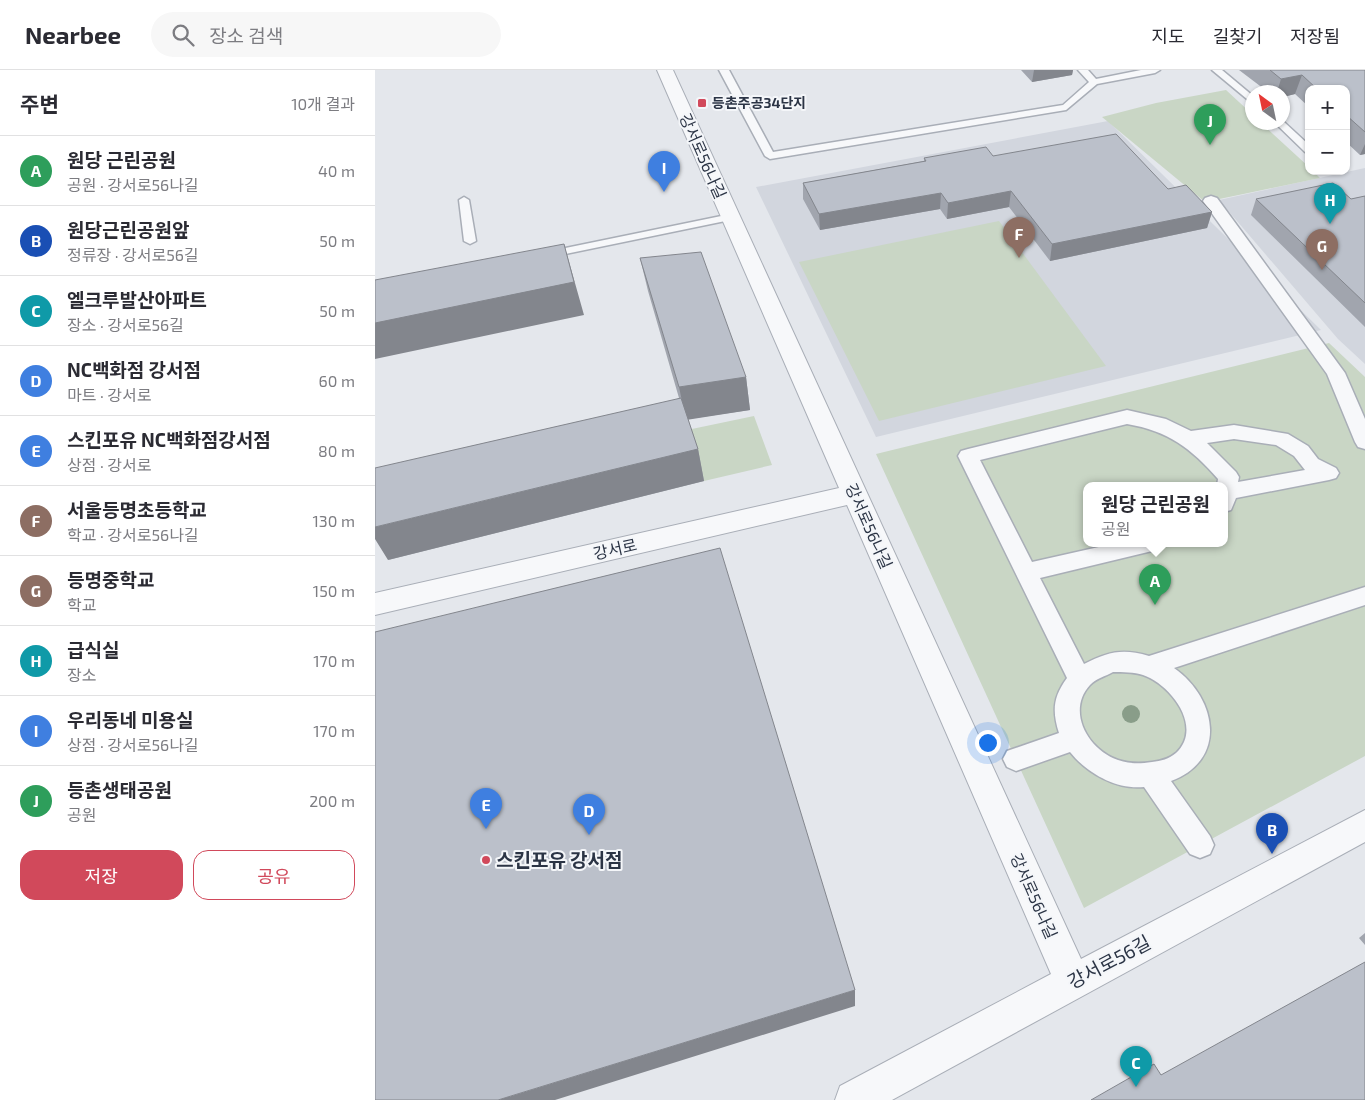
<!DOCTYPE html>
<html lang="ko">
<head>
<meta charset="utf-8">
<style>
	:root { --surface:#fff; --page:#f7f7f7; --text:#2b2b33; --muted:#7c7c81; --line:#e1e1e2; --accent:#d1495b }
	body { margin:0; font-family:"Exo 2","Noto Sans KR",sans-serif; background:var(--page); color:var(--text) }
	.controls { position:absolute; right:15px; top:15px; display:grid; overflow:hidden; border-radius:10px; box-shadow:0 1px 4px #0004 }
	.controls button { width:45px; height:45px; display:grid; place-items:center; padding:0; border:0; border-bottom:1px solid var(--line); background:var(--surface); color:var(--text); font:25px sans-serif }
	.compass { position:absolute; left:870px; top:15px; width:45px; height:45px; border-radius:50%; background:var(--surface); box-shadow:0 1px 4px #0004; rotate:327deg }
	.you { position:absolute; left:612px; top:672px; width:18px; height:18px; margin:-12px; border:4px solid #fff; border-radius:50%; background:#1a73e8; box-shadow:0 0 0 8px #1a73e833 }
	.badge { display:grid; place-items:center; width:32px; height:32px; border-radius:50%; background:var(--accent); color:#fff; font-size:16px; font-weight:700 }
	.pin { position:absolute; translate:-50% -41px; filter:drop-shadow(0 1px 2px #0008) }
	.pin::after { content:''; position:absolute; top:26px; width:18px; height:15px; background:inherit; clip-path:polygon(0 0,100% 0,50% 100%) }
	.popup { position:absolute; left:708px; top:412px; width:145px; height:65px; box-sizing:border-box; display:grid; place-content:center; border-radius:10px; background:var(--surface); filter:drop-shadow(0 1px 4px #0005); font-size:16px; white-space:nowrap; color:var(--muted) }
	.popup b { font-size:19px; color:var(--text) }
	.popup::after { content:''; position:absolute; left:50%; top:100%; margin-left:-10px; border:10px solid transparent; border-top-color:var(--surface) }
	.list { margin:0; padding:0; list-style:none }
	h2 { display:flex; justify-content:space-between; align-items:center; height:65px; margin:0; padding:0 20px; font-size:21px }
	h2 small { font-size:16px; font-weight:400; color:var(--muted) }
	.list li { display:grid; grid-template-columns:32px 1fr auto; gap:15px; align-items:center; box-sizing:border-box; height:70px; padding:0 20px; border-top:1px solid var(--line) }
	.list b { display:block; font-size:19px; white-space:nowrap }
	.list p { margin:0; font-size:16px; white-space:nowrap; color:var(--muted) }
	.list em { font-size:16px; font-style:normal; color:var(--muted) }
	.actions { display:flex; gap:10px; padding:15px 20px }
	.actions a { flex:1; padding:11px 0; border:1px solid var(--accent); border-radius:15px; text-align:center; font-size:18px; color:var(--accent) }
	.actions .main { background:var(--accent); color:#fff }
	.icon { flex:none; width:28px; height:28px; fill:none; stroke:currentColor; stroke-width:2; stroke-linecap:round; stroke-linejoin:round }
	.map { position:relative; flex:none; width:990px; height:1030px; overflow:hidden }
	header { display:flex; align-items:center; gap:30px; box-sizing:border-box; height:70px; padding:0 25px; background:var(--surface); border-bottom:1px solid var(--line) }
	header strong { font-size:24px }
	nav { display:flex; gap:28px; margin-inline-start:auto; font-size:18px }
	.search { width:350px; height:45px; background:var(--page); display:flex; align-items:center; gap:12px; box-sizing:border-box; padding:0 18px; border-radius:28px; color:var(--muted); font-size:19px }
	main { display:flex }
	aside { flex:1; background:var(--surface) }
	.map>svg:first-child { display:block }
	.built { fill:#d2d6de }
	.green { fill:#c9d6c5; fill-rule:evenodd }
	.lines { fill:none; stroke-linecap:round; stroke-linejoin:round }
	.service-casing { stroke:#a9aeb7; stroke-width:3 }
	.pedestrian-casing { stroke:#a9aeb7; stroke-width:3 }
	.minor-casing { stroke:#a9aeb7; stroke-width:2 }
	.service { fill:#f7f8fa; fill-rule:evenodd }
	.pedestrian { fill:#f7f8fa; fill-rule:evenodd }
	.minor { fill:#f7f8fa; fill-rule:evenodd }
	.tree { fill:#899d89 }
	.wall { fill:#a1a5ae }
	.shaded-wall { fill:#83868d }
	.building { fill:#bbc0ca; stroke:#83868d }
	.poi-dot { fill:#d1495b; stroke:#f4f6f9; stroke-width:2 }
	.labels { text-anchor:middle; stroke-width:4; stroke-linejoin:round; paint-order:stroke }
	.far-poi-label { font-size:14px; font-weight:bold; fill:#2b3445; stroke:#f4f6f9; text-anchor:start }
	.street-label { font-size:16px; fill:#2b3445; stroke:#f4f6f9 }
	.near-poi-label { font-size:19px; font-weight:bold; fill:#2b3445; stroke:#f4f6f9; text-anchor:start }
	.near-street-label { font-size:19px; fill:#2b3445; stroke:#f4f6f9 }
</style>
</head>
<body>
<header>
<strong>Nearbee</strong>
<div class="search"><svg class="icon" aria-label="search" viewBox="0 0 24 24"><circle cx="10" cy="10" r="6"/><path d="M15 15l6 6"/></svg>장소 검색</div>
<nav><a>지도</a><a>길찾기</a><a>저장됨</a></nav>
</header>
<main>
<aside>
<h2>주변<small>10개 결과</small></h2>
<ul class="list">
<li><span class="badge" style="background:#2e9e5b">A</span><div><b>원당 근린공원</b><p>공원 · 강서로56나길</p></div><em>40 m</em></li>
<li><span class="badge" style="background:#1a4fb4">B</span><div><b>원당근린공원앞</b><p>정류장 · 강서로56길</p></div><em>50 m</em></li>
<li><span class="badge" style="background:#0f9aa8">C</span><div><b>엘크루발산아파트</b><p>장소 · 강서로56길</p></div><em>50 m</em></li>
<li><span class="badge" style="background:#3f7fe0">D</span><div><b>NC백화점 강서점</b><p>마트 · 강서로</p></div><em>60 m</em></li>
<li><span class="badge" style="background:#3f7fe0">E</span><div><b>스킨포유 NC백화점강서점</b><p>상점 · 강서로</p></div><em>80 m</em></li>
<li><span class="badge" style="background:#8d6e63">F</span><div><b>서울등명초등학교</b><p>학교 · 강서로56나길</p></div><em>130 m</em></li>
<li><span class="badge" style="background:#8d6e63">G</span><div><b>등명중학교</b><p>학교</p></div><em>150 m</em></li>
<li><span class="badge" style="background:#0f9aa8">H</span><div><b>급식실</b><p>장소</p></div><em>170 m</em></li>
<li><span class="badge" style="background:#3f7fe0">I</span><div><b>우리동네 미용실</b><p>상점 · 강서로56나길</p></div><em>170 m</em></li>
<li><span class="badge" style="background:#2e9e5b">J</span><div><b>등촌생태공원</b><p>공원</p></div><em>200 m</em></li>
</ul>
<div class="actions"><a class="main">저장</a><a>공유</a></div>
</aside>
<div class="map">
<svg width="990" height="1030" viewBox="0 0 990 1030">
	<rect width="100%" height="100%" fill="#e4e7ec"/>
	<path class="built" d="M733,51l213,209 -445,107 -120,-250z
		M990,98v196l-27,-25 -119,-139z"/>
	<path class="green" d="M851,20l26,24 1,8 8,1 48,44v4h4l7,7 -115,24 -103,-85 54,-14z
		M624,151l107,145 -227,55 -80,-159z
		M954,273l36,34v379l-281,152 -208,-454zM711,416h138v58h-138z
		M379,346l18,49 -68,16 -17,-51z"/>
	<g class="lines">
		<g class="service-casing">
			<path id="service" d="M344,0h10l44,82 290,-47 26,-23 -11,-12h10l8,9 45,-9h19l-5,3 -58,11 -31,26 -296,49 -5,-3z
				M837,0h10l31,26v8z
				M908,51l26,24v8l-4,-1 -31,-30h9z
				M89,127l5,3 7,41 -6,3 -6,-3 -5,-41z
				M356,144l5,3 -1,2 -189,39 -6,-3 6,-3z"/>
		</g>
		<g class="pedestrian-casing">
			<path id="pedestrian" d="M836,126l6,2 128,175 20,46v30l-7,-2 -3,-5 -28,-68 -124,-173 2,-3z
				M752,340l39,9 25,12 43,-6 54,9 20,12 10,13 18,9 3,5 -3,5 -7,2 -93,18 -5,12 -7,2v-26h-7l1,-7c-27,-31 -50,-48 -91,-55l-147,36 52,102 80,-18h47l-3,6 -8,2 -108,26 44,86c24,-12 38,-16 65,-8l216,-69v18l-191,63c43,30 54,92 -3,113l39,55 4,9 -4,9 -10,4 -10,-4 -46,-67c-28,3 -57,-14 -74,-35l-54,19 -9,-4 -4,-8 4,-8 52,-18c-7,-22 -6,-36 8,-55l-109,-222 3,-5 7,-2zM859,369l42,6 18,11 11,14 -67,12 1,-5 -3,-5 -29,-29zM738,602c10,0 21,0 30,3 27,9 61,52 33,78 -7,6 -15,8 -24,9 -13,2 -22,2 -34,-2 -30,-10 -52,-49 -28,-75 5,-6 16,-9 23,-13z"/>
		</g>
		<g class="minor-casing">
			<path id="minor" d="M282,0h16l408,889 284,-149v32l-473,258h-57l5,-14 211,-112 -204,-469 -472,110v-22l464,-105z"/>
		</g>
		<use href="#service" class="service"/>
		<use href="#pedestrian" class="pedestrian"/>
		<use href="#minor" class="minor"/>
	</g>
	<circle class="tree" cx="756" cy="644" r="9"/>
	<path class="wall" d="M646,0h52l-1,5 -40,7z
		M864,0h126v84l-5,1 -14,-13v-53h-37v18l-14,-13 -12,3v-5h-15z
		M618,86l175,33 44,23 -5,16 -157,33 -41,-54 -62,12 -7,-10 -120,21 -17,-31v-16l121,-22v-3z
		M990,126v131l-114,-112 5,-16h95z
		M265,188l106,119 4,33 -62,9 10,30 6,32 -316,79 291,-162 -31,-107z
		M990,863v12l-6,-7z"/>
	<path class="shaded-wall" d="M659,0h39l-1,5 -40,7z
		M927,5l-7,19 -12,3v-5h-6l4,-13z
		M990,74v10l-5,1z
		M636,121l-2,16 -62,12 1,-16z
		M566,123l-1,16 -120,21 -1,-16z
		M837,142l-5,16 -157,33 2,-17z
		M189,174l20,71 -209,44v-36z
		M371,307l4,33 -64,10 -7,-33z
		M323,379l6,32 -316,79 -13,-21v-12z
		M480,920v16l-300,94h-57z"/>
	<path class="building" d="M895,0h95v62l-19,-17v-26h-29l-15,-14 -21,4z
		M741,64l52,55 18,-4 26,27 -160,32 -41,-53 -63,12 -7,-10 -122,21 -16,-31 123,-22 -2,-3 62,-11 7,9z
		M958,113l18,16 14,-3v107l-109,-104z
		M189,174l10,38 -199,41v-43z
		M326,182l45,125 -67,10 -39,-129z
		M306,328l17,51 -323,78v-59z
		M345,478l135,442 -357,110h-123v-468z
		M990,892v138h-274l63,-36 7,11z"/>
	<g class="poi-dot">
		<rect x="322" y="28" width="10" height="10" rx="2.5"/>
		<circle cx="111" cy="790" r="5"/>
	</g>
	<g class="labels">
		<g class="far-poi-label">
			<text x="337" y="38">등촌주공34단지</text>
		</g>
		<g class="street-label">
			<text transform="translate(328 86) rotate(66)" y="6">강서로56나길</text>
			<text transform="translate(494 456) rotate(66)" y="6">강서로56나길</text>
			<text transform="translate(240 479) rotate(-13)" y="6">강서로</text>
			<text transform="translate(659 826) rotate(66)" y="6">강서로56나길</text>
		</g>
		<g class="near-poi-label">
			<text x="121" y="797">스킨포유 강서점</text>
		</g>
		<g class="near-street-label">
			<text transform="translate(734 892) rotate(-28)" y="7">강서로56길</text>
		</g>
	</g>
</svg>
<div class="controls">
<button>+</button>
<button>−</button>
</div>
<svg class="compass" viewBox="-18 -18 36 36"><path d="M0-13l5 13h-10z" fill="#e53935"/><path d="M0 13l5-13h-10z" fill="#7c7c81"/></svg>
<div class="you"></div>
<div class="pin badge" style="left:780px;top:535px;background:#2e9e5b">A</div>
<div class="popup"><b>원당 근린공원</b>공원</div>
<div class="pin badge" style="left:897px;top:784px;background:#1a4fb4">B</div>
<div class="pin badge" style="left:761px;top:1017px;background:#0f9aa8">C</div>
<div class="pin badge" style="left:214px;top:765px;background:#3f7fe0">D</div>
<div class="pin badge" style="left:111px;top:759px;background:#3f7fe0">E</div>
<div class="pin badge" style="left:644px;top:188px;background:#8d6e63">F</div>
<div class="pin badge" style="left:947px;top:200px;background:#8d6e63">G</div>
<div class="pin badge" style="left:955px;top:154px;background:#0f9aa8">H</div>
<div class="pin badge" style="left:289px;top:122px;background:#3f7fe0">I</div>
<div class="pin badge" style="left:835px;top:75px;background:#2e9e5b">J</div>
</div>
</main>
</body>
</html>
